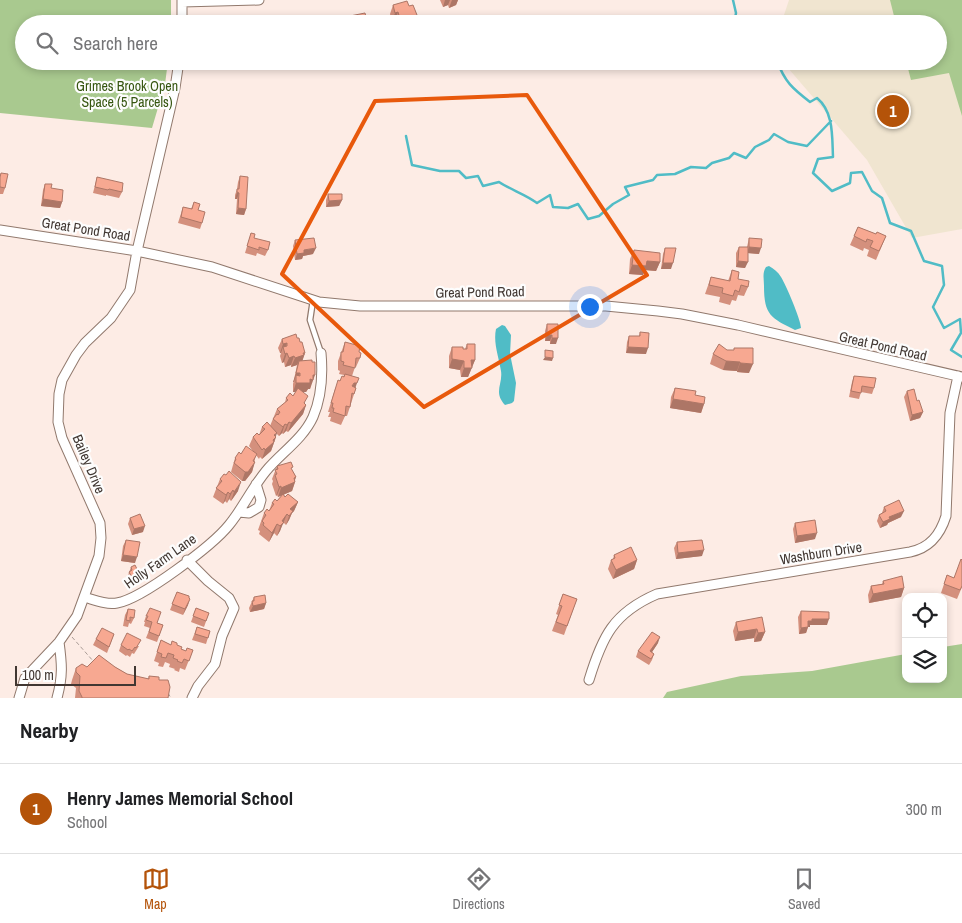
<!DOCTYPE html>
<html lang="en">
<head>
<meta charset="utf-8">
<style>
	:root { --surface:#fff; --page:#f6f6f6; --text:#202124; --muted:#757577; --line:#e0e0e0; --accent:#b45309 }
	body { margin:0; font-family:"Archivo Narrow",sans-serif; background:var(--page); color:var(--text) }
	.controls { position:absolute; right:15px; bottom:15px; display:grid; overflow:hidden; border-radius:10px; box-shadow:0 2px 8px #0003 }
	.controls button { width:45px; height:45px; display:grid; place-items:center; padding:0; border:0; border-bottom:1px solid var(--line); background:var(--surface); color:var(--text); font:25px sans-serif }
	.scale { position:absolute; left:15px; bottom:12px; width:121px; box-sizing:border-box; padding-left:5px; border:2px solid #413732; border-top:0; font-size:14px; line-height:18px; white-space:nowrap; color:#413732; -webkit-text-stroke:4px #fdfdfd; paint-order:stroke }
	.you { position:absolute; left:589px; top:306px; width:18px; height:18px; margin:-12px; border:4px solid #fff; border-radius:50%; background:#1a73e8; box-shadow:0 0 0 8px #1a73e833 }
	.badge { display:grid; place-items:center; width:32px; height:32px; border-radius:50%; background:var(--accent); color:#fff; font-size:16px; font-weight:700 }
	.pin { position:absolute; translate:-50% -50%; border:2px solid #fff; box-shadow:0 1px 5px #0006 }
	.list { margin:0; padding:0; list-style:none }
	h2 { display:flex; justify-content:space-between; align-items:center; height:65px; margin:0; padding:0 20px; font-size:21px }
	h2 small { font-size:16px; font-weight:400; color:var(--muted) }
	.list li { display:grid; grid-template-columns:32px 1fr auto; gap:15px; align-items:center; box-sizing:border-box; height:90px; padding:0 20px; border-top:1px solid var(--line) }
	.list b { display:block; font-size:19px; white-space:nowrap }
	.list p { margin:0; font-size:16px; white-space:nowrap; color:var(--muted) }
	.list em { font-size:16px; font-style:normal; color:var(--muted) }
	.icon { flex:none; width:28px; height:28px; fill:none; stroke:currentColor; stroke-width:2; stroke-linecap:round; stroke-linejoin:round }
	.map { position:relative; flex:none; width:962px; height:698px; overflow:hidden }
	.search { position:absolute; background:var(--surface); box-shadow:0 2px 8px #0003; left:15px; right:15px; top:15px; height:55px; display:flex; align-items:center; gap:12px; box-sizing:border-box; padding:0 18px; border-radius:28px; color:var(--muted); font-size:19px }
	.sheet { height:155px; background:var(--surface) }
	nav { display:flex; justify-content:space-around; align-items:center; box-sizing:border-box; height:70px; border-top:1px solid var(--line); background:var(--surface); font-size:14px; color:var(--muted) }
	nav a { display:grid; justify-items:center; gap:2px }
	nav .on { color:var(--accent) }
	.map>svg:first-child { display:block }
	.education { fill:#f0e5d0 }
	.green { fill:#a9c98f }
	.water { fill:#50bcc6 }
	.lines { fill:none; stroke-linecap:round; stroke-linejoin:round }
	.stream { stroke:#50bcc6; stroke-width:2.5 }
	.lane-casing { stroke:#91796d; stroke-width:7 }
	.street-casing { stroke:#91796d; stroke-width:11 }
	.path { stroke:#aa9c96; stroke-width:1; stroke-dasharray:4 2.5; stroke-linecap:butt }
	.lane { stroke:#fff; stroke-width:4.5 }
	.street { stroke:#fff; stroke-width:9 }
	.wall { fill:#d4907d }
	.shaded-wall { fill:#ad7666 }
	.building { fill:#f7a891; stroke:#ad7666 }
	.marked { fill:none; stroke:#e8590c; stroke-width:4; stroke-linejoin:round }
	.labels { text-anchor:middle; stroke-width:4.5; stroke-linejoin:round; paint-order:stroke }
	.park-label { font-size:14px; fill:#365610; stroke:#fdfdfd }
	.street-label { font-size:14px; fill:#413732; stroke:#fdfdfd }
</style>
</head>
<body>
<div class="map">
<svg width="962" height="698" viewBox="0 0 962 698">
	<rect width="100%" height="100%" fill="#fdece5"/>
	<path class="education" d="M789,0h173v229l-50,9 -45,-78 -85,-99h156v-37h-157z"/>
	<path class="green" d="M0,0h171v24h-147v37h144l-3,23 -13,44 -152,-15z
		M890,0h72v116l-13,-43 -38,7 -5,-19h32v-37h-42z
		M962,644v54h-299l4,-6 74,-16 71,-5 94,-17v25h37v-32z"/>
	<path class="water" d="M769,266c5,3 9,6 12,11 5,8 20,43 20,51l-6,2c-24,-12 -31,-15 -31,-44 0,-7 -2,-13 2,-19z
		M502,325l3,1 6,9 -1,19 6,29 -2,18 -2,2 -7,2c-12,-13 -2,-21 -4,-34 -2,-14 -8,-28 -5,-42z"/>
	<g class="lines">
		<path class="stream" d="M733,0l3,13 -2,11
			M777,61c8,21 15,27 33,41l7,-4c17,14 15,39 16,59l-15,2 -5,14 19,18 18,-8 1,-10 11,-1 10,19 10,7 8,25 21,8 13,30 18,5 2,19 -11,22 11,21 16,-9 1,14 -10,17 11,7
			M406,136l6,29 28,6h19l7,7 12,-2 5,10 16,-4c12,8 26,12 38,21l13,-8 3,12 15,1 10,-4 10,15 11,-3 14,-12 16,-9 -4,-8 28,-7 4,-5 18,-1 16,-7 15,1 6,-5 17,-5 5,-5 12,5 9,-11 14,-7 5,-6 14,8 19,4 24,-25"/>
		<g class="lane-casing">
			<path id="lane" d="M313,300l-3,20 11,33"/>
		</g>
		<g class="street-casing">
			<path id="street" d="M182,2l77,-2
				M182,24v-24
				M0,230l137,21 75,16 107,35 41,4h246l52,5 24,3 56,11 224,52
				M239,512l10,1 10,-6 2,-7 -5,-16
				M187,560l21,21 21,17 5,10 -12,28 -7,28 -17,22 -6,12
				M84,597c11,3 22,8 33,6 25,-4 96,-58 112,-78 14,-17 23,-37 37,-54 15,-18 37,-32 47,-54 9,-21 10,-42 8,-64
				M589,680c13,-43 24,-67 68,-86l253,-42c20,-4 30,-17 36,-36l4,-103 8,-37
				M19,698l6,-20 34,-36 18,-26 22,-60 2,-18 -1,-15 -38,-85 -4,-16 1,-28 3,-14 14,-25 9,-12 26,-25 19,-28 7,-39 38,-163 4,-27
				M57,698c6,-22 5,-34 2,-56"/>
		</g>
		<path class="path" d="M72,637l22,25
			M168,693l3,5"/>
		<use href="#lane" class="lane"/>
		<use href="#street" class="street"/>
	</g>
	<path class="wall" d="M440,0h18l-2,5 -7,3 -1,-3 -5,2z
		M393,5l16,1 10,14 -1,4h-22l-1,-3 -3,1 -2,-8z
		M224,61h20l-1,4 -9,4 -3,-6 -5,2z
		M1,173l4,15 -2,6h-3v-18z
		M240,176l6,33 -2,6 -8,-1 1,-15h-2v-4l2,-6 1,-7z
		M97,177l25,15 -3,6 -13,-3v1l-13,-3z
		M45,184l6,4 11,14 -2,6 -19,-2 2,-16z
		M328,194l14,6 -3,6 -13,1v-7z
		M194,202l4,8 4,13 -2,6 -22,-6 5,-16 8,2z
		M858,227l18,7 10,2 -10,24 -9,-4 2,-6 -5,-2 -1,3 -13,-6z
		M251,233l3,5 14,12 -3,6 -8,-3 -1,3 -11,-3z
		M749,238l10,16 -11,-1 -3,15 -9,-1v-14l3,-6h8z
		M295,240l18,14 -10,2 -1,3 -7,1 -2,-14z
		M665,248l6,21h-10l2,-15z
		M634,250l26,12 -4,9 -11,-1 -2,5 -14,-1 1,-15z
		M732,270l6,9 10,8 -4,9 -6,-1 -2,6 -4,-1 -2,5 -11,-3 1,-5 -15,-3 6,-17 17,4z
		M547,324l9,20h-6v-3h-5v-10z
		M640,332l6,22 -20,-1 1,-11 2,-6h10z
		M297,338l8,15 -3,8 9,23 -1,5h-2l-2,3h-3l2,12 1,1 -3,9 -15,18 -2,-1 -3,3 -1,-1 -3,3 -3,-3 -1,4h1l-5,14 -9,8 -2,-2 -1,2 -3,-4 -4,17 -7,9h-3l-11,-9 4,-14 6,-4 12,-3 -4,-5 4,-9 6,-2 3,-8 8,-1 7,-17 8,-6 1,-5 7,-2 3,-4h-3v-8l3,-14 1,-5 -6,2v-2l-6,2 -1,-5 -2,1 -2,-7 1,-3h-1l-2,-5 4,-9z
		M345,342l14,10 1,6 -4,9h-1l-3,9 3,11 1,1 -9,28h-2l-4,9 -11,-4 1,-4h-3l2,-5h-2l7,-23 9,-14 -5,-1 1,-3 -2,-1v-9z
		M467,344l8,16 -7,17h-7l-1,-7 -11,-2v-12l3,-9 13,2z
		M734,348l15,25 -12,-1v-1l-14,-1 -13,-6 3,-10 14,-4h7z
		M854,376l20,12 -2,6 -11,-2 -2,7 -10,-2 3,-15z
		M675,388l20,7 9,9 -3,9 -31,-5 1,-11z
		M907,391l16,21 -3,6 -10,3 -6,-24z
		M277,466l15,4 4,7 -1,3v2l-3,9 -9,4 15,7 -4,9 -2,2 -3,7 -3,5 -2,-2 -2,2 -2,6 -3,5 -3,-3 -5,9 -10,-8 1,-3 -2,-1 6,-17 5,-2 3,-8 5,-2 5,-6 -4,2 -1,-2 -1,1 -4,-12 1,-3 -1,-2z
		M220,479l18,12 -7,10 -2,-2 -2,4 -2,-2 -2,3 -10,-7z
		M884,507l17,10 -13,6 -1,2 -7,3 -3,-7 2,-6 3,-2z
		M130,518l13,14 -11,3 -4,-11z
		M795,523l20,16 -20,4 -2,-14z
		M126,540l9,23 -14,-2 2,-15z
		M677,542l25,14 -26,3 -2,-11z
		M614,555l23,5 -3,9 -21,10 -5,-10 3,-9 2,-1z
		M962,560v27l-5,12 -16,-6 6,-18 7,3z
		M131,567l7,14 -7,4 -4,-7z
		M883,581l21,7 -3,9 -32,6 -1,-8 3,-9 11,-2z
		M177,592l12,6 -1,7 -5,10 -13,-5z
		M563,594l14,5 -13,36 -12,-4 6,-16 -2,-1z
		M254,597l12,6 -2,6 -14,3 -1,-4z
		M196,608l13,5 -5,14 -13,-5z
		M128,609l6,9 -3,6 -2,-1 -1,4 -5,-1 2,-11z
		M801,611l26,14h-17v2h-2l-2,6 -7,1 -1,-17z
		M146,616l11,7 6,2 -6,17 -11,-4 4,-10 -6,-2 1,-4h-1z
		M736,622l29,10 -4,9 -7,1v-4l-19,3 -2,-10z
		M197,627l13,4 -4,13 -14,-4z
		M114,634l-7,19 -14,-8 3,-6z
		M161,640l10,5h6l4,4 5,2 7,-1 -8,20 -5,-2 -1,4 -5,-2 1,-1 -6,-2 1,-3 -5,-2 -2,5 -5,-1 1,-3 -5,-2z
		M658,643l-6,9 2,2 -2,6 -3,5 -13,-8 2,-6z
		M121,645l18,1 -5,8 -2,-1 -2,4 -3,-2 -1,1 -7,-5z
		M87,667h28l12,7 21,5 1,-3 10,4 9,18h-93l1,-10 -5,-4 1,-4 4,-12z"/>
	<path class="shaded-wall" d="M445,0h5l-2,5 -5,2z
		M452,0h6l-2,5 -7,3z
		M398,12l-3,9 -3,1 3,-9z
		M411,19l-2,5h-9l1,-2z
		M419,20l-1,4h-7l1,-2z
		M367,21l-2,3h-5l1,-2z
		M227,61h4v2l-5,2z
		M237,61h7l-1,4 -9,4z
		M237,192l2,1 -2,6h-2z
		M43,199l19,3 -2,6 -19,-2z
		M342,200l-3,6 -13,1 3,-6z
		M238,208l8,1 -2,6 -8,-1z
		M749,247l12,1 -2,6 -12,-1z
		M316,248l-3,6 -10,2 -1,3 -7,1 2,-6 7,-4z
		M647,261l13,1 -4,9 -11,-1 -2,5 -14,-1 3,-9z
		M738,261l10,1 -3,6 -9,-1z
		M663,263h10l-2,6h-10z
		M547,335h5l-2,6h-5z
		M552,338h6l-2,6h-6z
		M287,343l-3,7 -1,-3 -2,6h-1l3,-9z
		M628,347l20,1 -2,6 -20,-1z
		M287,353l-3,9 -2,1 3,-9z
		M305,353l-3,9 -3,-1 -2,4 -6,2 4,-9z
		M294,356l-3,9 -6,2 4,-9z
		M545,357l8,1 -1,3 -9,-1z
		M452,359l12,2 -4,9 -11,-2z
		M471,360h4l-7,17h-7l3,-9z
		M726,361l14,1 -3,9 -14,-1z
		M740,363l13,1 -4,9 -12,-1z
		M296,373h4l-4,9v-7l-2,7h-1z
		M313,375h2l-5,14h-2l-2,3h-13l3,-9z
		M354,383h3l-3,9h-4z
		M673,399l31,5 -3,9 -31,-5z
		M306,405l-3,9 -15,18 3,-9z
		M923,412l-3,6 -10,3 2,-6z
		M289,422l-3,9 -3,3 4,-9z
		M285,424l-3,9 -3,3 4,-9z
		M277,433l-2,6 1,-2 -5,14 -9,8 3,-9 9,-15z
		M255,462l-3,10 -7,9h-3l3,-9 6,-5z
		M296,477l-2,5h1l-3,9 -14,6 3,-9z
		M241,482l-3,9 -7,10 3,-9z
		M281,486l-4,9 -1,1 3,-9z
		M233,490l-4,9 -2,4 3,-9z
		M228,492l-3,9 -2,3 3,-9z
		M298,502l-4,9 -2,2 -3,7 -3,5 3,-9 1,-7z
		M904,511l-3,6 -13,6 -1,2 -7,3 3,-6 6,-5z
		M287,514l-7,17 -3,5 5,-15z
		M277,524l-3,9 -5,9 3,-9z
		M145,526l-2,6 -11,3 2,-6z
		M817,533l-2,6 -20,4 2,-7z
		M704,550l-2,6 -26,3 2,-6z
		M123,555l14,2 -2,6 -14,-2z
		M637,560l-3,9 -21,10 3,-9z
		M140,575l-2,6 -7,4 2,-6z
		M904,588l-3,9 -32,6 4,-9z
		M190,599l-2,6 -5,10 2,-6z
		M266,603l-2,6 -14,3 3,-6z
		M812,619h17l-2,6h-17v2h-4l2,-6z
		M808,627l-2,6 -7,1 2,-6z
		M757,629l-3,9 -19,3 3,-9z
		M765,632l-4,9 -7,1 4,-9z
		M660,637l-2,6 -10,15 2,-7z"/>
	<path class="building" d="M407,1l2,5 4,-1 6,15 -7,2 -1,-3 -10,3 -3,-10 -3,1 -2,-8z
		M365,13l2,8 -6,1v2h-27l7,-2 -1,-4z
		M1,173l7,1 -3,14 -5,-1v-10z
		M240,176l8,1 -2,32 -8,-1 1,-15 -2,-1v-3h2z
		M97,177l26,6 -1,9 -13,-3 -1,1 -13,-3z
		M45,184h7l-1,4 12,2 -1,12 -19,-3z
		M328,194h14v6l-13,1z
		M194,202l6,2 -2,6 7,2 -3,11 -21,-6 2,-10 9,2z
		M858,227l18,7 1,-2 9,4 -7,15 -9,-4 3,-6 -6,-2 -1,3 -12,-6z
		M251,233l4,1 -1,4 16,4 -2,8 -9,-3v3l-12,-4z
		M314,238l2,10 -12,2v3l-7,1 -2,-14z
		M749,238l13,1 -1,9 -12,-1z
		M739,247h9v15l-10,-1z
		M665,248h11l-3,15h-10z
		M634,250l26,3v9l-13,-1 -1,5 -14,-1z
		M732,270l7,2 -1,7 11,2 -1,6 -7,-2 -2,7 -4,-2 -2,6 -11,-3 1,-5 -14,-3 2,-8 19,4z
		M547,324h11v14h-6v-3h-5z
		M640,332l9,1 -1,15 -20,-1 1,-11h11z
		M296,334l1,4h2l1,4h2l3,11h-2l1,2 -9,3 -1,-2 -5,2 -2,-5 -2,1 -2,-7 4,-1v-3l-4,1 -1,-5z
		M345,342l15,4 -1,6 2,1 -1,5h-4l-1,10 -12,-3 1,-3 -3,-1v-9h2z
		M467,344h8v16h-4l1,8h-8v-7l-12,-2v-12h11v2h4z
		M719,344l8,6h7v-2h19v16l-13,-1v-1l-14,-1 -13,-7z
		M545,350l8,1v7l-8,-1z
		M312,360v2h3v13h-2v5l-3,-1v4h-14v-8l4,1v-3h-4l3,-12z
		M345,374l14,4 -2,5h-3l-2,3 4,2 -2,6 -2,-1 -2,14 -4,-1 -1,10 -12,-4 1,-4h-2l1,-5h-2l7,-23 2,1 2,-5 2,1z
		M854,376l22,2 -2,10 -12,-2 -1,7 -10,-2z
		M298,388l10,8 -4,7 2,2 -15,18 -2,-1 -2,3 -2,-1 -2,3 -10,-8 4,-5 1,1 2,-3 -3,-3 11,-9 -2,-2 4,-5 3,3z
		M675,388l21,3 -1,4 10,2 -1,7 -31,-5z
		M914,389l3,12 2,-1 4,12 -11,3 -5,-24z
		M267,422l10,11 -3,2 2,2 -3,3 1,2 -9,8 -1,-2 -2,2 -9,-13 4,-4 2,2 6,-6 -3,-2z
		M246,446l11,8 -4,7 2,1 -7,10h-3l-11,-9 2,-4 -1,-1 4,-6 2,2z
		M291,462l2,5 -2,1 5,9 -2,1 1,4 -14,6v-2l-2,1 -4,-12 2,-1 -2,-4 3,-1 -1,-3z
		M229,471l12,11 -7,10 -1,-2 -3,4 -2,-2 -2,3 -10,-7 6,-7 -2,-2 4,-5 2,1z
		M283,494l2,3 3,-3 10,8 -8,7 3,2 -4,5 -2,-2 -5,7 2,1 -4,4 -3,-2 -5,9 -9,-8 1,-2 -2,-2 4,-6 -2,-2 3,-4 2,2 5,-7 -2,-1 3,-4 2,2z
		M899,500l5,11 -15,6 1,2 -7,3 -4,-7 7,-4 -2,-4z
		M140,514l5,12 -11,3 -4,-11z
		M815,520l2,13 -20,3 -2,-13z
		M126,540l14,2 -3,15 -14,-2z
		M702,540l2,10 -26,3 -1,-11z
		M631,547l6,13 -21,10 -5,-10 4,-2 -1,-3z
		M961,559l1,1v26l-2,4 -16,-6 3,-9 7,3z
		M135,565l5,10 -7,4 -4,-7 3,-2 -1,-3z
		M902,576l2,12 -31,6 -2,-8 13,-2 -1,-3z
		M177,592l12,4v2l1,1 -5,10 -13,-5z
		M563,594l14,5 -10,27 -11,-4 6,-16 -3,-1z
		M265,595l1,8 -13,3 -1,-5h2v-4z
		M150,608l11,4 -4,11 6,2 -4,11 -10,-4 3,-10 -6,-2 2,-4h-2z
		M196,608l13,5 -3,8 -13,-5z
		M128,609l7,1 -1,8 -4,-1v4l-4,-1z
		M801,611l28,1v7h-17v2h-4v6l-7,1z
		M762,617l3,15 -7,1 -1,-4 -19,3 -2,-10z
		M197,627l13,4 -2,7 -13,-4z
		M102,628l12,6 -5,13 -13,-8z
		M652,632l8,5 -10,14 4,3 -3,5 -13,-8z
		M127,633l14,7 -5,8 -1,-1 -3,4 -3,-2 -1,1 -7,-5z
		M161,640l10,5 1,-4 5,2v2l5,2 -1,2 5,2 1,-3 6,2 -4,11 -5,-2 -2,4 -5,-2 1,-1 -5,-2 1,-3 -6,-2 -2,5 -5,-1 1,-3 -5,-2z
		M99,655l16,12 12,7 22,5v-3l10,1v3h9l2,7 -2,11h-86v-1l-3,-6 1,-15 -4,-4v-4l6,-4 5,3z"/>
	<path class="marked" d="M527,95l120,180 -223,132 -142,-133 93,-173z"/>
	<g class="labels">
		<g class="park-label">
			<text x="127" y="91">Grimes Brook Open<tspan x="127" dy="16">Space (5 Parcels)</tspan></text>
		</g>
		<g class="street-label">
			<text transform="translate(86 229) rotate(9)" y="5">Great Pond Road</text>
			<text transform="translate(480 292) rotate(-1)" y="5">Great Pond Road</text>
			<text transform="translate(883 346) rotate(13)" y="5">Great Pond Road</text>
			<text transform="translate(89 464) rotate(67)" y="5">Bailey Drive</text>
			<text transform="translate(821 553) rotate(-9)" y="5">Washburn Drive</text>
			<text transform="translate(160 561) rotate(-35)" y="5">Holly Farm Lane</text>
		</g>
	</g>
</svg>
<div class="controls">
<button><svg class="icon" aria-label="locate" viewBox="0 0 24 24"><circle cx="12" cy="12" r="6"/><path d="M12 2v4M12 18v4M2 12h4M18 12h4"/></svg></button>
<button><svg class="icon" aria-label="layers" viewBox="0 0 24 24"><path d="M12 4l9 5-9 5-9-5zM3 14l9 5 9-5"/></svg></button>
</div>
<div class="scale">100 m</div>
<div class="you"></div>
<div class="pin badge" style="left:893px;top:111px">1</div>
<div class="search"><svg class="icon" aria-label="search" viewBox="0 0 24 24"><circle cx="10" cy="10" r="6"/><path d="M15 15l6 6"/></svg>Search here</div>
</div>
<section class="sheet">
<h2>Nearby<small></small></h2>
<ul class="list">
<li><span class="badge">1</span><div><b>Henry James Memorial School</b><p>School</p></div><em>300 m</em></li>
</ul>
</section>
<nav>
<a class="on"><svg class="icon" aria-label="map" viewBox="0 0 24 24"><path d="M3 6l6-2 6 2 6-2v14l-6 2-6-2-6 2zM9 4v14M15 6v14"/></svg>Map</a>
<a><svg class="icon" aria-label="directions" viewBox="0 0 24 24"><path d="M12 3l9 9-9 9-9-9zM9 14v-3h6M13 9l2 2-2 2"/></svg>Directions</a>
<a><svg class="icon" aria-label="saved" viewBox="0 0 24 24"><path d="M7 4h10v16l-5-4-5 4z"/></svg>Saved</a>
</nav>
</body>
</html>
